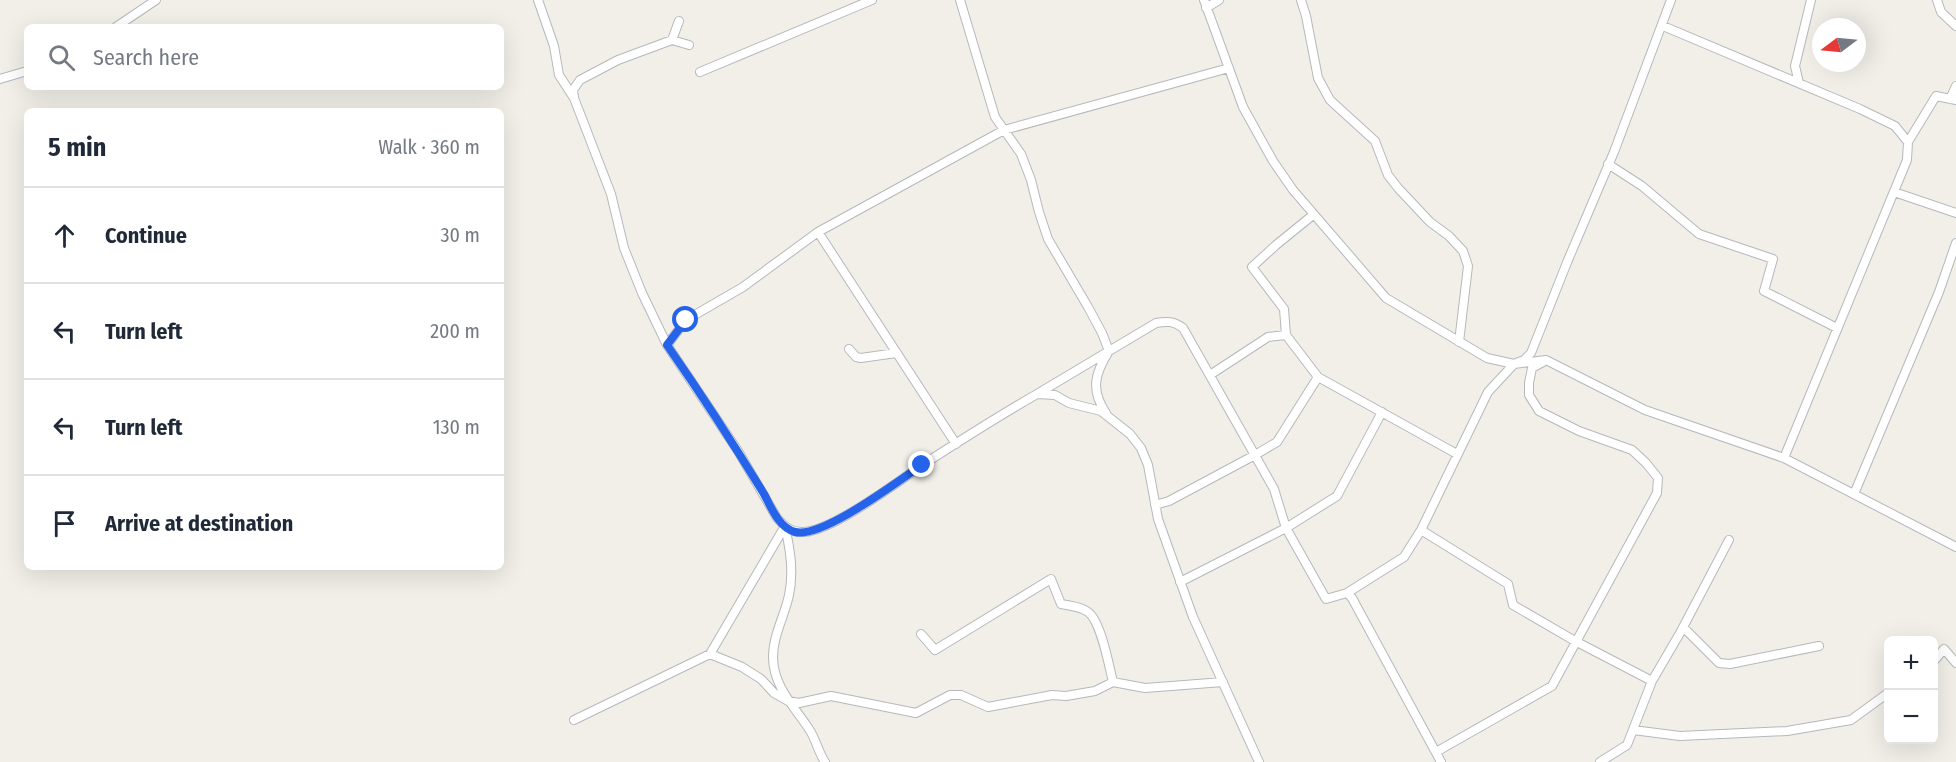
<!DOCTYPE html>
<html lang="en">
<head>
<meta charset="utf-8">
<style>
	:root { --surface:#fff; --page:#f6f6f7; --text:#1f2937; --muted:#747a83; --line:#e0e1e3 }
	body { margin:0; font-family:"Fira Sans Condensed",sans-serif; background:var(--page); color:var(--text) }
	.controls { position:absolute; right:18px; bottom:18px; display:grid; overflow:hidden; border-radius:9px; box-shadow:0 6px 24px #0002 }
	.controls button { width:54px; height:54px; display:grid; place-items:center; padding:0; border:0; border-bottom:2px solid var(--line); background:var(--surface); color:var(--text); font:30px sans-serif }
	.compass { position:absolute; left:1812px; top:18px; width:54px; height:54px; border-radius:50%; background:var(--surface); box-shadow:0 6px 24px #0002; rotate:254deg }
	.stop { position:absolute; width:18px; height:18px; margin:-14px; border:4px solid #2563eb; border-radius:50%; background:#fff }
	.stop.end { background:#2563eb; border-color:#fff; box-shadow:0 2px 6px #0008 }
	.list { margin:0; padding:0; list-style:none }
	h2 { display:flex; justify-content:space-between; align-items:center; height:78px; margin:0; padding:0 24px; font-size:26px }
	h2 small { font-size:20px; font-weight:400; color:var(--muted) }
	.list li { display:grid; grid-template-columns:39px 1fr auto; gap:18px; align-items:center; box-sizing:border-box; height:96px; padding:0 24px; border-top:2px solid var(--line) }
	.list b { display:block; font-size:22px; white-space:nowrap }
	.list em { font-size:20px; font-style:normal; color:var(--muted) }
	.icon { flex:none; width:33px; height:33px; fill:none; stroke:currentColor; stroke-width:2; stroke-linecap:round; stroke-linejoin:round }
	.map { position:relative; flex:none; width:1956px; height:762px; overflow:hidden }
	.search { position:absolute; background:var(--surface); box-shadow:0 6px 24px #0002; left:24px; top:24px; width:480px; height:66px; display:flex; align-items:center; gap:15px; box-sizing:border-box; padding:0 21px; border-radius:9px; color:var(--muted); font-size:22px }
	.panel { position:absolute; background:var(--surface); box-shadow:0 6px 24px #0002; left:24px; top:108px; width:480px; height:462px; border-radius:9px }
	.map>svg:first-child { display:block }
	.lines { fill:none; stroke-linecap:round; stroke-linejoin:round }
	.minor-casing { stroke:#b5b8bc; stroke-width:10 }
	.minor { stroke:#fff; stroke-width:8 }
	.route { stroke:#2563eb; stroke-width:8 }
</style>
</head>
<body>
<div class="map">
<svg width="1956" height="762" viewBox="0 0 1956 762">
	<rect width="100%" height="100%" fill="#f1efe8"/>
	<g class="lines">
		<g class="minor-casing">
			<path id="minor" d="M538,0l16,46 5,29 15,23 37,96 13,54 18,45 25,52 71,106 39,67c8,9 15,15 27,14 30,-2 93,-50 120,-68 37,-24 75,-48 113,-70l18,1 14,8 32,8 29,23 11,14 7,17 10,54 35,98 66,145
				M960,0l35,117 26,37 10,26 8,32 9,27 40,68 14,26 7,18c-14,22 -19,39 -3,62
				M1204,0l39,107 30,54 20,29 93,108 101,60 27,6 10,-4 7,-7 37,-93 46,-108 57,-152
				M1301,0l5,16 12,62 12,22 45,41 13,34 10,13 32,34 19,14 14,15 5,15 -9,76
				M1937,0l4,12 15,14
				M1206,8l13,-8
				M1663,26l197,83 35,17 13,16 -1,18 -123,298
				M116,27l40,-27
				M672,40l7,-19
				M700,72l172,-72
				M0,79l27,-8
				M1799,83l-4,-17 16,-66
				M574,97l-1,-7 7,-10 38,-20 54,-20 17,5
				M1950,99l6,-13
				M1908,142l28,-46 20,4
				M1608,164l34,22 57,48 74,25 -9,32 73,37
				M1894,192l62,21
				M1313,215l-37,30 -24,22 32,42 2,26 32,42 139,77
				M818,232l186,-102 225,-62
				M667,345l19,-25 57,-33 75,-55 138,212
				M849,349l7,8 5,1 35,-5
				M1210,375l58,-38 18,-2
				M1037,394l119,-71c11,-2 18,-2 27,5l91,161 12,39 40,71 21,-6 5,5 89,164
				M1854,494l85,-202 17,-49
				M1155,505l14,-4 86,-46 22,-13 41,-65
				M785,526c5,23 9,46 4,69 -4,20 -16,40 -16,62 0,29 21,49 36,72 7,10 9,23 16,33
				M1421,530l87,54 5,21 62,36 77,40
				M1180,582l106,-54 51,-32 45,-84
				M1347,593l57,-36 17,-27 67,-138 26,-28 32,-4 99,50 139,48 172,89
				M1683,627l36,36 11,1 89,-18
				M921,634l14,16 116,-71 10,25c9,2 19,2 27,8 13,9 21,54 25,70l32,6 78,-6
				M710,654l32,13 19,12 13,14 14,8 11,2 32,-7 85,17 34,-18h11l27,12 64,-12 14,1 29,-5 18,-9
				M1934,661l10,-12 12,14
				M574,720l136,-66 75,-128
				M1633,730l47,6 107,-5 64,-11 37,-27
				M1436,752l116,-66 105,-193 1,-15 -12,-15 -14,-13 -53,-19 -40,-20 -10,-16v-12l3,-15 11,-6
				M1600,762l27,-17 25,-64 28,-48 49,-93"/>
		</g>
		<use href="#minor" class="minor"/>
	</g>
	<g class="lines">
		<path class="route" d="M686,320l-19,25c34,49 66,98 97,149 7,13 15,34 31,38 27,7 103,-51 127,-67"/>
	</g>
</svg>
<div class="controls">
<button>+</button>
<button>−</button>
</div>
<svg class="compass" viewBox="-18 -18 36 36"><path d="M0-13l5 13h-10z" fill="#e53935"/><path d="M0 13l5-13h-10z" fill="#747a83"/></svg>
<div class="stop" style="left:686px;top:320px"></div>
<div class="stop end" style="left:922px;top:465px"></div>
<div class="search"><svg class="icon" aria-label="search" viewBox="0 0 24 24"><circle cx="10" cy="10" r="6"/><path d="M15 15l6 6"/></svg>Search here</div>
<section class="panel">
<h2>5 min<small>Walk · 360 m</small></h2>
<ul class="list">
<li><svg class="icon" aria-label="ahead" viewBox="0 0 24 24"><path d="M12 20V5M6 11l6-6 6 6"/></svg><div><b>Continue</b></div><em>30 m</em></li>
<li><svg class="icon" aria-label="left" viewBox="0 0 24 24"><path d="M17 20v-9H6M10 6l-5 5 5 5"/></svg><div><b>Turn left</b></div><em>200 m</em></li>
<li><svg class="icon" aria-label="left" viewBox="0 0 24 24"><path d="M17 20v-9H6M10 6l-5 5 5 5"/></svg><div><b>Turn left</b></div><em>130 m</em></li>
<li><svg class="icon" aria-label="arrive" viewBox="0 0 24 24"><path d="M6 21V4h12l-3 4 3 4H6"/></svg><div><b>Arrive at destination</b></div></li>
</ul>
</section>
</div>
</body>
</html>
